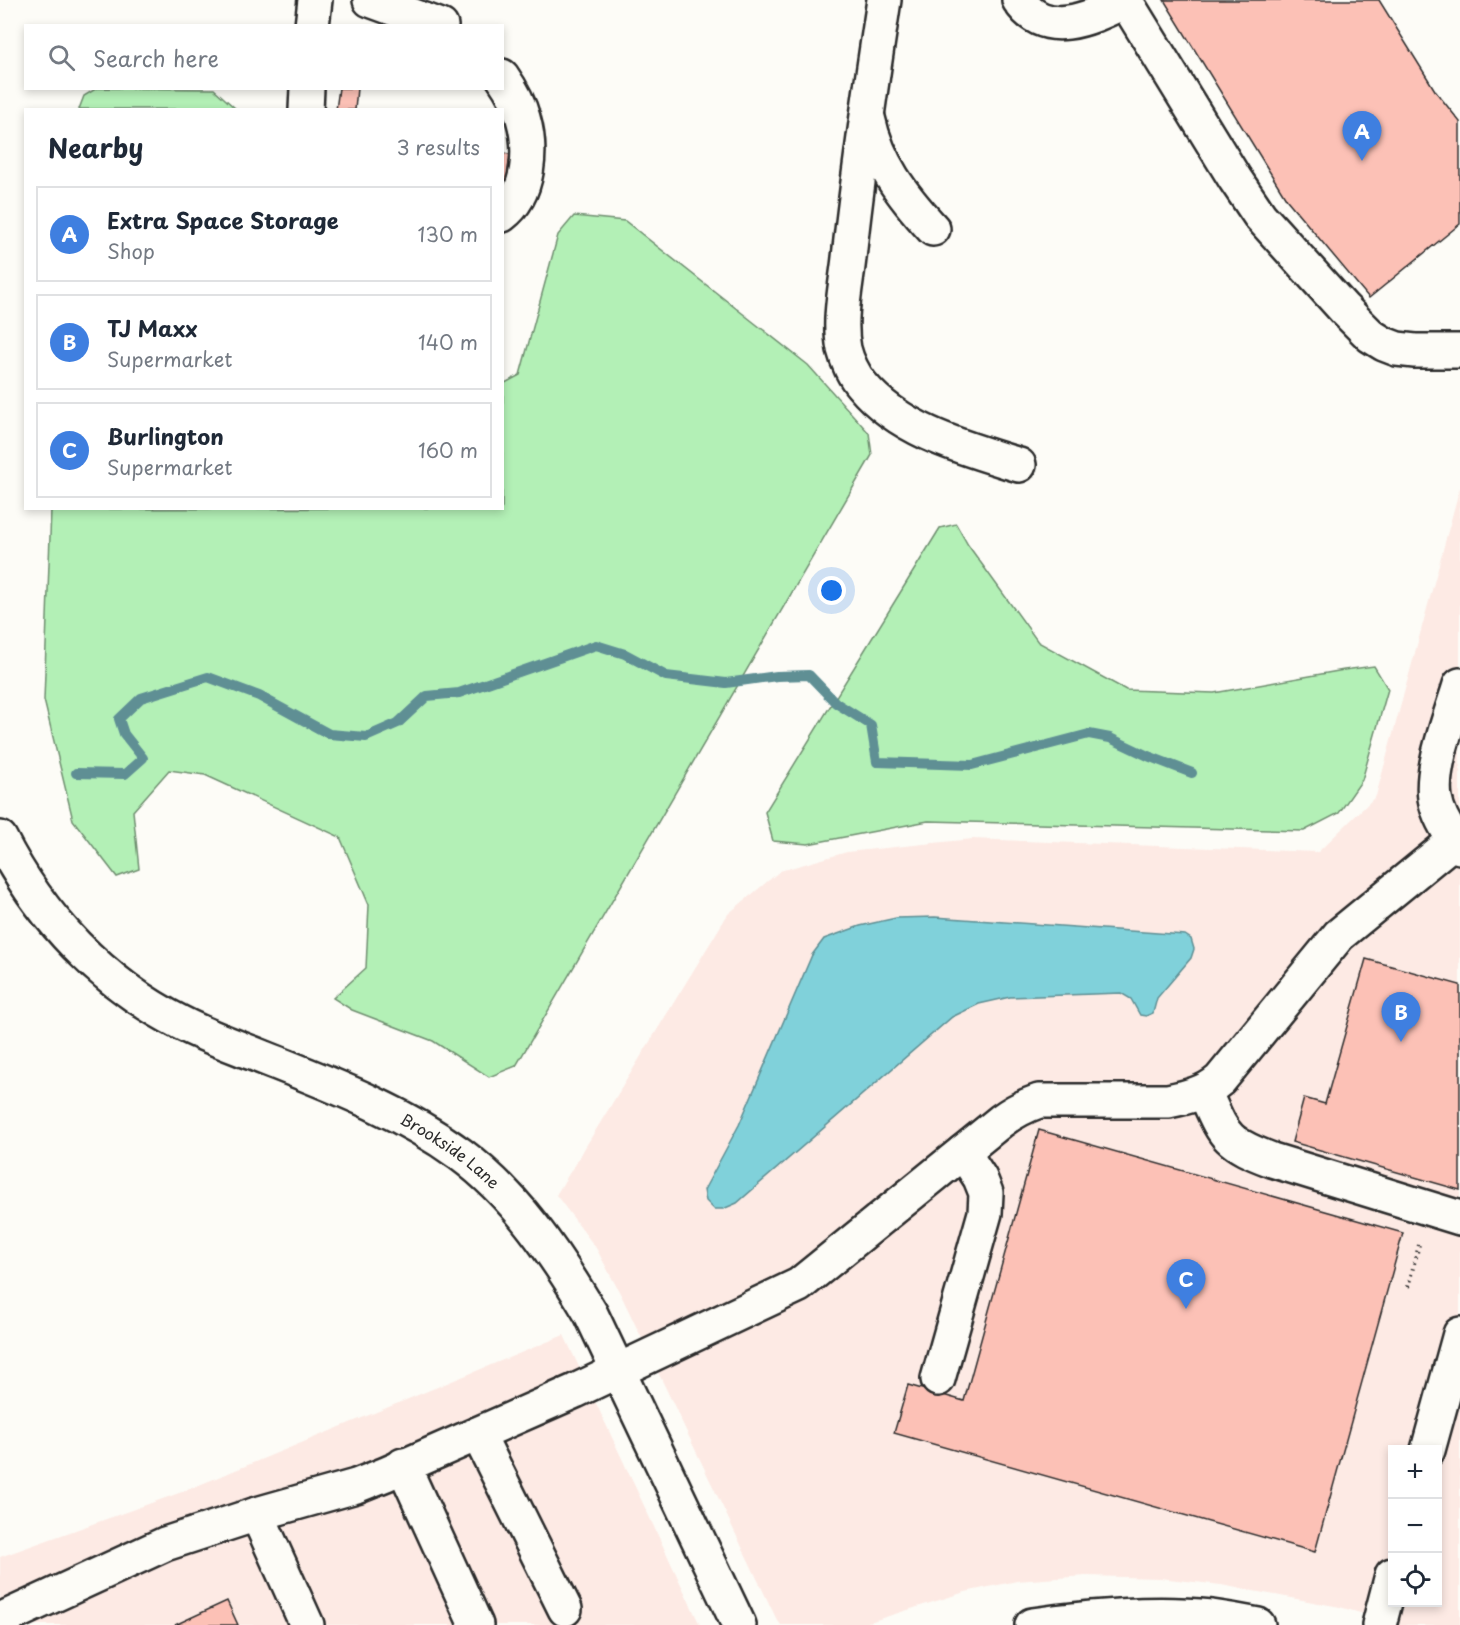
<!DOCTYPE html>
<html lang="en">
<head>
<meta charset="utf-8">
<style>
	:root { --surface:#fff; --page:#f2f2f3; --text:#1f2937; --muted:#747a83; --line:#e0e1e3; --accent:#1f6fb2 }
	body { margin:0; font-family:"Playpen Sans",sans-serif; background:var(--page); color:var(--text) }
	.controls { position:absolute; right:18px; bottom:18px; display:grid; overflow:hidden; border-radius:0px; box-shadow:0 3px 9px #0003 }
	.controls button { width:54px; height:54px; display:grid; place-items:center; padding:0; border:0; border-bottom:2px solid var(--line); background:var(--surface); color:var(--text); font:30px sans-serif }
	.you { position:absolute; left:832px; top:591px; width:21px; height:21px; margin:-15px; border:4px solid #fff; border-radius:50%; background:#1a73e8; box-shadow:0 0 0 9px #1a73e833 }
	.badge { display:grid; place-items:center; width:39px; height:39px; border-radius:50%; background:var(--accent); color:#fff; font-size:20px; font-weight:700 }
	.pin { position:absolute; translate:-50% -50px; filter:drop-shadow(0 2px 3px #0008) }
	.pin::after { content:''; position:absolute; top:32px; width:21px; height:18px; background:inherit; clip-path:polygon(0 0,100% 0,50% 100%) }
	.list { margin:0; padding:0; list-style:none }
	h2 { display:flex; justify-content:space-between; align-items:center; height:78px; margin:0; padding:0 24px; font-size:26px }
	h2 small { font-size:20px; font-weight:400; color:var(--muted) }
	.list li { display:grid; grid-template-columns:39px 1fr auto; gap:18px; align-items:center; box-sizing:border-box; height:96px; margin:0 12px 12px; padding:0 12px; border:2px solid var(--line); border-radius:0px }
	.list b { display:block; font-size:22px; white-space:nowrap }
	.list p { margin:0; font-size:20px; white-space:nowrap; color:var(--muted) }
	.list em { font-size:20px; font-style:normal; color:var(--muted) }
	.icon { flex:none; width:33px; height:33px; fill:none; stroke:currentColor; stroke-width:2; stroke-linecap:round; stroke-linejoin:round }
	.map { position:relative; flex:none; width:1460px; height:1625px; overflow:hidden }
	.search { position:absolute; background:var(--surface); box-shadow:0 3px 9px #0003; left:24px; top:24px; width:480px; height:66px; display:flex; align-items:center; gap:15px; box-sizing:border-box; padding:0 21px; border-radius:0px; color:var(--muted); font-size:22px }
	.panel { position:absolute; background:var(--surface); box-shadow:0 3px 9px #0003; left:24px; top:108px; width:480px; height:402px; border-radius:0px }
	.map>svg:first-child { display:block }
	.built { fill:#fdeae4; fill-rule:evenodd }
	.green { fill:#b3f0b6; stroke:#6f8e70; stroke-width:1.5 }
	.water { fill:#80d1da; stroke:#5e8f94; stroke-width:1.5 }
	.lines { fill:none; stroke-linecap:round; stroke-linejoin:round }
	.stream { stroke:#5e8f94; stroke-width:10 }
	.building { fill:#fcc1b6; stroke:#2b2b2b; stroke-width:1.5 }
	.minor-casing { stroke:#2b2b2b; stroke-width:38 }
	.path { stroke:#2b2b2b; stroke-width:4; stroke-dasharray:1.5 4.5; stroke-linecap:butt }
	.minor { stroke:#fdfcf7; stroke-width:33 }
	.labels { text-anchor:middle; stroke-width:6; stroke-linejoin:round; paint-order:stroke }
	.street-label { font-size:16px; fill:#2b2b2b; stroke:#fdfcf7 }
</style>
</head>
<body>
<div class="map">
<svg width="1460" height="1625" viewBox="0 0 1460 1625">
	<rect width="100%" height="100%" fill="#fdfcf7"/>
	<filter id="ink" filterUnits="userSpaceOnUse"><feTurbulence type="fractalNoise" baseFrequency=".0167" numOctaves="2"/><feDisplacementMap in="SourceGraphic" scale="12" xChannelSelector="R" yChannelSelector="G"/><feConvolveMatrix kernelMatrix="1 2 1 2 8 2 1 2 1" color-interpolation-filters="sRGB"/></filter>
	<g filter="url(#ink)">
		<path class="built" d="M1460,487v1138h-59l-61,-18 -119,-22 -61,-7 -74,-2 -69,5 -52,11 -105,33h-79l-5,-7 -155,-323 -25,-47 -40,-53 172,-281 52,-43 67,-19 125,-13 346,13 58,-56zM1392,1450h46v152h-46z
			M564,1335l136,290h-700v-68l182,-65z"/>
		<path class="green" d="M97,88l117,1 22,20h-157l5,-13z
			M574,216l51,5 183,144 61,68 3,22 -356,611 -27,11 -56,-36 -81,-31 -19,-12 33,-30 3,-63 -29,-68 -135,-62 -36,-5 -36,41 6,58 -22,8 -44,-57 -29,-120 7,-191 451,-1 1,-124 17,-9 38,-140z
			M956,524l12,21 70,97 88,48 88,3 130,-23 30,-4 14,23 -26,91 -23,33 -35,18 -376,-10 -120,23 -35,-3 -8,-29 175,-284z"/>
		<path class="water" d="M935,917l250,18 6,4 3,10 -3,9 -34,40 -4,15 -7,3 -6,-1 -9,-16 -10,-6 -111,4 -31,7 -27,13 -215,186 -14,6h-9l-8,-8 -2,-11 35,-65 73,-170 12,-16 36,-13 36,-8z"/>
		<g class="lines">
			<path class="stream" d="M76,773l49,1 18,-16 -19,-24 -5,-15 22,-21 67,-21 51,19 70,38 37,3 32,-14 29,-27 32,-3 137,-48 29,9 41,22 60,7 51,-7 32,-1 27,28 35,22 6,37 95,3 117,-31 21,4 38,18 44,17"/>
		</g>
		<path class="building" d="M1164,0h215l57,92 24,30v102l-91,74 -82,-98z
			M339,88h18l-2,22h-19z
			M502,153l8,1 -5,43h-3z
			M1366,959l94,26v205l-168,-48 12,-44 21,6z
			M1039,1130l364,103 -88,319 -421,-119 14,-48 56,16z
			M227,1601l11,24h-63z"/>
		<g class="lines">
			<g class="minor-casing">
				<g id="minor">
					<path d="M370,0l71,26"/>
					<path d="M884,0c-13,86 -26,171 -35,258 -3,28 -11,62 -5,91 3,12 10,27 18,36 38,46 102,63 157,80"/>
					<path d="M1019,0c27,41 73,17 107,1"/>
					<path d="M1125,0l110,179 25,37 84,93 27,27 13,8 13,5 18,2h45"/>
					<path d="M312,26l3,-26"/>
					<path d="M502,76c9,13 17,27 21,42 9,31 7,76 -21,97"/>
					<path d="M306,110l1,-22"/>
					<path d="M868,118c10,46 34,77 65,111"/>
					<path d="M1460,685c-9,30 -30,82 -25,113 3,18 14,35 25,49"/>
					<path id="s1" d="M0,838c40,79 102,145 181,185 23,12 48,21 71,30 72,29 145,55 208,101 56,41 96,101 131,160l148,311"/>
					<path d="M1204,1091c21,46 20,51 68,69l188,58"/>
					<path d="M938,1379l47,-166 1,-20 -6,-15 -17,-26"/>
					<path d="M478,1434l87,175"/>
					<path d="M1428,1450l32,-116"/>
					<path d="M403,1465l73,160"/>
					<path d="M257,1514l99,-28 30,-12 189,-83 224,-106 202,-164c12,-9 23,-15 38,-20h129c20,-4 37,-8 52,-21l119,-145 116,-95"/>
					<path d="M0,1620l165,-76 92,-30 50,111"/>
					<path d="M1032,1625c59,-8 120,-14 180,-8 15,2 31,5 46,8"/>
					<path d="M1379,1625l13,-50"/>
				</g>
			</g>
			<path class="path" d="M1408,1287l12,-46"/>
			<use href="#minor" class="minor"/>
		</g>
	</g>
	<g class="labels">
		<g class="street-label">
			<text dy="6" stroke="none"><textPath href="#s1" startOffset="562">Brookside Lane</textPath></text>
		</g>
	</g>
</svg>
<div class="controls">
<button>+</button>
<button>−</button>
<button><svg class="icon" aria-label="locate" viewBox="0 0 24 24"><circle cx="12" cy="12" r="6"/><path d="M12 2v4M12 18v4M2 12h4M18 12h4"/></svg></button>
</div>
<div class="you"></div>
<div class="pin badge" style="left:1362px;top:161px;background:#3f7fe0">A</div>
<div class="pin badge" style="left:1401px;top:1042px;background:#3f7fe0">B</div>
<div class="pin badge" style="left:1186px;top:1309px;background:#3f7fe0">C</div>
<div class="search"><svg class="icon" aria-label="search" viewBox="0 0 24 24"><circle cx="10" cy="10" r="6"/><path d="M15 15l6 6"/></svg>Search here</div>
<section class="panel">
<h2>Nearby<small>3 results</small></h2>
<ul class="list">
<li><span class="badge" style="background:#3f7fe0">A</span><div><b>Extra Space Storage</b><p>Shop</p></div><em>130 m</em></li>
<li><span class="badge" style="background:#3f7fe0">B</span><div><b>TJ Maxx</b><p>Supermarket</p></div><em>140 m</em></li>
<li><span class="badge" style="background:#3f7fe0">C</span><div><b>Burlington</b><p>Supermarket</p></div><em>160 m</em></li>
</ul>
</section>
</div>
</body>
</html>
